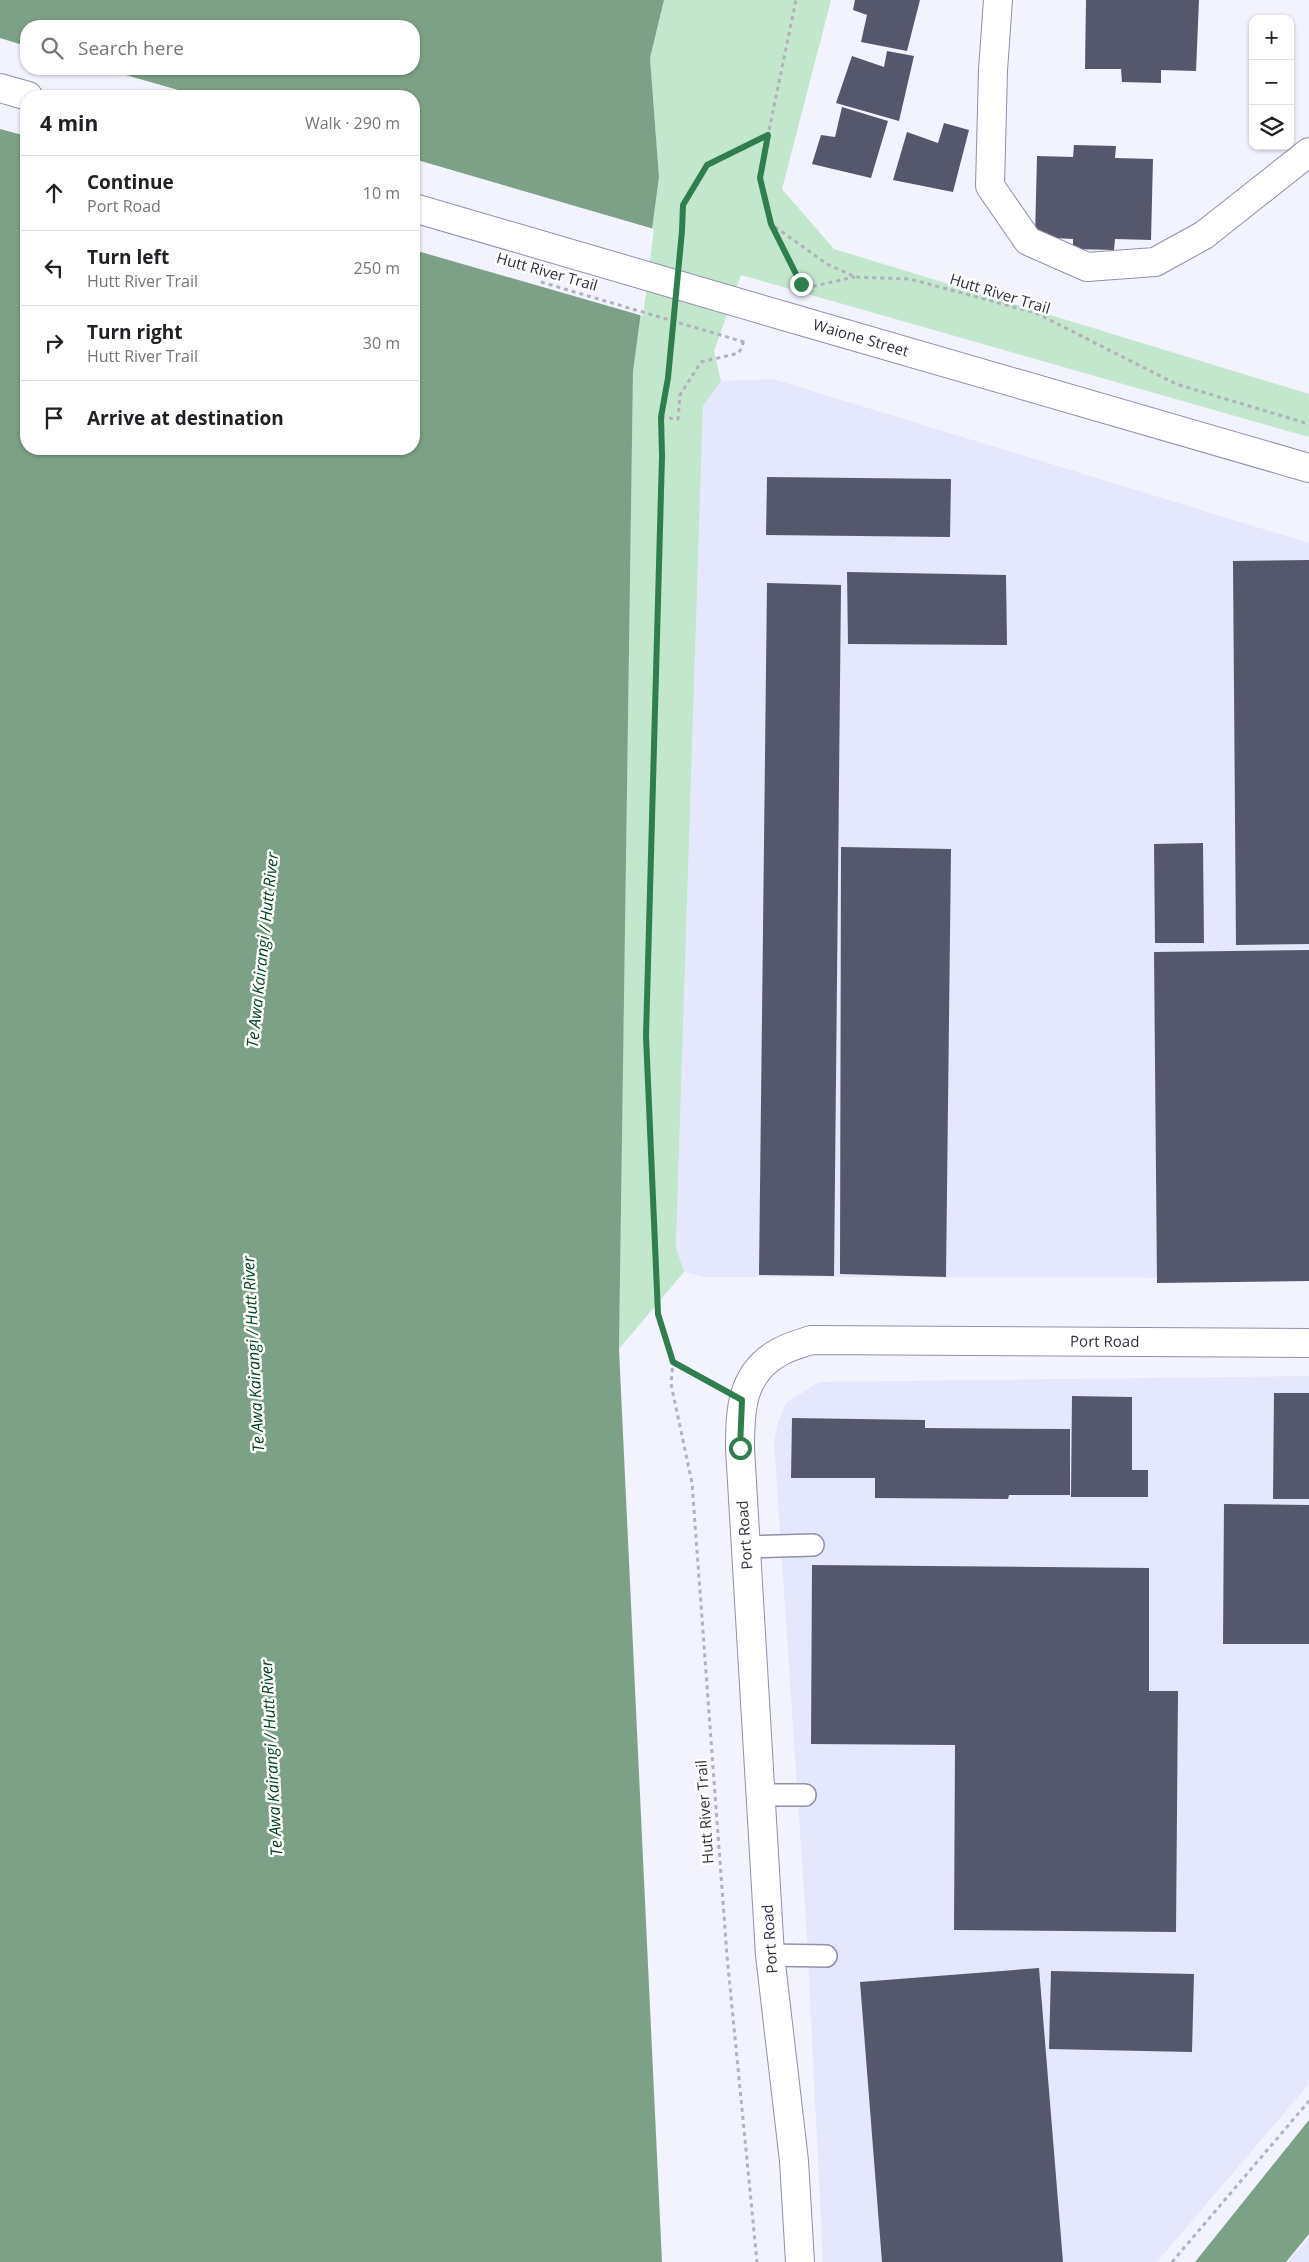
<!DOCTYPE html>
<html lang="en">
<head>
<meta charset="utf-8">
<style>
	:root { --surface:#fff; --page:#f6f6f6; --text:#202124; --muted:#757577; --line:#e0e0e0 }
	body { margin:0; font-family:"Open Sans",sans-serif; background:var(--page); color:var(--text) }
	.controls { position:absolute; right:15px; top:15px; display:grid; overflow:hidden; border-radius:10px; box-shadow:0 1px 4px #0004 }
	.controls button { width:45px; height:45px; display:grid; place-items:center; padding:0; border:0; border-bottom:1px solid var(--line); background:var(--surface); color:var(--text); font:25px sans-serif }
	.stop { position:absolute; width:15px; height:15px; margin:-11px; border:4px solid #307e4d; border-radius:50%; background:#fff }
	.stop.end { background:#307e4d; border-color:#fff; box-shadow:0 1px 5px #0008 }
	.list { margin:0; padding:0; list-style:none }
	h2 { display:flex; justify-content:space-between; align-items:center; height:65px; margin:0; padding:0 20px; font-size:21px }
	h2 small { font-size:16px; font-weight:400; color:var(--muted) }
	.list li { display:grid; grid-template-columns:32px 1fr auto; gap:15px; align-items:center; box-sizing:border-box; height:75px; padding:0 20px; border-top:1px solid var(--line) }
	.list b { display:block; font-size:19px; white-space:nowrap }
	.list p { margin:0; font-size:16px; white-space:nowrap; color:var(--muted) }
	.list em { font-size:16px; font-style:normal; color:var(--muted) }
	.icon { flex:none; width:28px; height:28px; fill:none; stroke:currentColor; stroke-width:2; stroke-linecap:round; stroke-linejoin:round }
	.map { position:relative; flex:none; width:1309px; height:2262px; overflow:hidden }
	.search { position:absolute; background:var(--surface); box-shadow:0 1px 4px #0004; left:20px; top:20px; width:400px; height:55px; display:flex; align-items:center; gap:12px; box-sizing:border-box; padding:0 18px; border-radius:20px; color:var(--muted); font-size:19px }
	.panel { position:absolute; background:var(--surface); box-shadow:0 1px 4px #0004; left:20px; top:90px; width:400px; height:365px; border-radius:20px }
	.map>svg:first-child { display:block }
	.built { fill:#e5e8fc }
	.green { fill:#c2e7cc }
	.water { fill:#7da186; fill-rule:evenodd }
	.pier { fill:#f2f3fd }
	.building { fill:#55576c }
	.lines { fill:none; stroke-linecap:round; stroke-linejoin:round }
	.service-casing { stroke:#8e91a8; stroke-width:24 }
	.minor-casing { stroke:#8e91a8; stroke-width:30 }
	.primary-casing { stroke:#8e91a8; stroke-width:30 }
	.path { stroke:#b1b2bc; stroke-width:3; stroke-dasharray:4 4; stroke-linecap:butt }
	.service { stroke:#fff; stroke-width:21 }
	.minor { stroke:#fff; stroke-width:28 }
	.primary { stroke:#fff; stroke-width:28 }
	.primary-bridge-casing { stroke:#8e91a8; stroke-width:30; stroke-linecap:butt }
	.path-bridge { stroke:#b1b2bc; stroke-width:3; stroke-dasharray:4 4; stroke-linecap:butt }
	.primary-bridge { stroke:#fff; stroke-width:28 }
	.route { stroke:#307e4d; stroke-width:6 }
	.labels { text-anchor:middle; stroke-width:5; stroke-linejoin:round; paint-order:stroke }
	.street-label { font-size:15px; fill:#2f303a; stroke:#fff }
	.water-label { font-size:16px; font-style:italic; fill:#00421f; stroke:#fff }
</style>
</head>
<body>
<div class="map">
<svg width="1309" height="2262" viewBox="0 0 1309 2262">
	<rect width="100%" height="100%" fill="#f2f3fd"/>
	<path class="built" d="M773,379l536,164v735l-604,-1 -21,-5 -8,-25 27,-841 18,-25z
		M1309,1376v708l-152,178h-334l-16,-324 -33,-497 4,-19 8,-19 33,-21z
		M1309,2237v25h-21z"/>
	<path class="green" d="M664,0h167l-49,189 52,60 475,145v43l-568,-162 -27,76 7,30 -18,25 -27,841 8,25 -65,77 14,-977 26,-195 -9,-119z"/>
	<path class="water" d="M0,0h664l-14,58 9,119 -26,195 -14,977 43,913h-662zM26,26h388v43h-388zM26,96h388v353h-388z
		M1309,2120v114l-23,28h-91z"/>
	<path class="pier" d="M0,38l26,8v23h79l94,27h-173v40l-26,-7z
		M414,159l240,70 -11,87 -229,-66z"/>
	<path class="building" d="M855,0h65l-13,51 -46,-9 6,-27 -14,-5z
		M1086,0h113l-3,71 -35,-1v13l-39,-1 -1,-13h-36z
		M887,51l27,5 -15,65 -63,-18 16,-47 32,11z
		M842,107l46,14 -17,57 -59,-14 9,-29 14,2z
		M944,123l25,7 -16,62 -60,-12 14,-48 31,11z
		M1074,145l42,1 -1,12 38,1 -2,81 -36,-1 -1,11 -41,-1v-10l-38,-2 2,-81 36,1z
		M767,477l184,2 -1,58 -184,-2z
		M1309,560v384l-73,1 -3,-384z
		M847,572l159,3 1,70 -159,-1z
		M767,583l74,2 -7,691 -75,-1z
		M1203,843l1,100h-49l-1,-99z
		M841,847l110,2 -5,428 -106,-3z
		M1309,950v331l-152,2 -3,-331z
		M1274,1393h35v106h-36z
		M1072,1396l60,1v73h16v27h-77z
		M792,1418l133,2v8l145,1v66h-61l-1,4 -133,-1v-20h-84z
		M1224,1504l85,1v139h-86z
		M812,1565l337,3v123h29l-2,241 -222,-2 1,-185 -144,-1z
		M1039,1968l24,294h-181l-22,-280z
		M1051,1971l143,3 -2,78 -143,-3z"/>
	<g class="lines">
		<g class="service-casing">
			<path id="service" d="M746,1547l67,-2
				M761,1795h44
				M770,1955l56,1"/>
		</g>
		<g class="minor-casing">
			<g id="minor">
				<path d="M998,0l-5,70 -3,116 38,55 59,26 68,-5 49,-27 105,-83"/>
				<path id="s1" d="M800,2262l-6,-101 -24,-206 -30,-507c0,-37 1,-74 38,-95 9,-6 22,-9 33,-13l498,3"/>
			</g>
		</g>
		<g class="primary-casing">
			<g id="primary">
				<path d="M0,88l28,8"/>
				<path id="s2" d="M784,316l525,152"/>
			</g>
		</g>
		<path class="path" d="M768,135l-8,43 11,46 56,40 28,13 55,2 126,34 140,71 133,40
			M771,224l31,64
			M680,253l3,-48 24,-40 61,-30 28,-135
			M805,288l50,-11
			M674,316l-6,62 -7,39 2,39 -17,580 12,278 15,48 -2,22 21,99 35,473 30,306
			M661,417l17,2 2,-24 21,-33 38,-9 6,-15
			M673,1362l42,23
			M1172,2262l137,-161"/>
		<use href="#service" class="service"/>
		<use href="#minor" class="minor"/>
		<use href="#primary" class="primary"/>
		<g class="primary-bridge-casing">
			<path id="primary-bridge" d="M414,208l370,108"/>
		</g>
		<path class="path-bridge" d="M541,282l203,60"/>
		<use href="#primary-bridge" class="primary-bridge"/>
	</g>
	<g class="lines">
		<path class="route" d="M740,1448l2,-48 -69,-38 -15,-48 -12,-278 16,-580 -1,-39 7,-39 14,-147 1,-26 24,-40 61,-30 -8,43 11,46 30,60"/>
	</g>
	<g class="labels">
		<g class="street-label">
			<text transform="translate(547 272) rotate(16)" y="5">Hutt River Trail</text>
			<text transform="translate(1000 294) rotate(17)" y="5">Hutt River Trail</text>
			<text dy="5" stroke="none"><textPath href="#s2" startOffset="80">Waione Street</textPath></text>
			<text dy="5" stroke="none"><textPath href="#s1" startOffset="1254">Port Road</textPath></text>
			<text transform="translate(745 1535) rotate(-94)" y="5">Port Road</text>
			<text transform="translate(705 1812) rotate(-94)" y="5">Hutt River Trail</text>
			<text transform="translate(770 1939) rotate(-94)" y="5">Port Road</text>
		</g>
		<g class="water-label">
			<text transform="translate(262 950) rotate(-84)" y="6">Te Awa Kairangi / Hutt River</text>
			<text transform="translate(253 1354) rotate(-93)" y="6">Te Awa Kairangi / Hutt River</text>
			<text transform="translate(271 1758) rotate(-93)" y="6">Te Awa Kairangi / Hutt River</text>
		</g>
	</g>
</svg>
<div class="controls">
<button>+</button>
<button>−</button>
<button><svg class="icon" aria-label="layers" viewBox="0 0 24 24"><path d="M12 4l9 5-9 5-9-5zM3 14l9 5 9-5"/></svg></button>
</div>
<div class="stop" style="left:740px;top:1448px"></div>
<div class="stop end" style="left:801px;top:284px"></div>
<div class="search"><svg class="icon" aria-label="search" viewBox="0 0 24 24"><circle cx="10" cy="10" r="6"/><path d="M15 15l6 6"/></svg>Search here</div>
<section class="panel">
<h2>4 min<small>Walk · 290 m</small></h2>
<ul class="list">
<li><svg class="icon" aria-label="ahead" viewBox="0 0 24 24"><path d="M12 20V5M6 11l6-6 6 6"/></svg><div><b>Continue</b><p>Port Road</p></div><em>10 m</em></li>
<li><svg class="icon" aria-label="left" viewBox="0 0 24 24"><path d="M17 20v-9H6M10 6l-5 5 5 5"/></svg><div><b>Turn left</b><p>Hutt River Trail</p></div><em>250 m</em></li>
<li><svg class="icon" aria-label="right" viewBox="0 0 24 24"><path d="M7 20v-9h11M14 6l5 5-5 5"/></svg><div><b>Turn right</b><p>Hutt River Trail</p></div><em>30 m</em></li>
<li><svg class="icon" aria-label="arrive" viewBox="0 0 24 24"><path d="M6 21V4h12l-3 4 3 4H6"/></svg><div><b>Arrive at destination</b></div></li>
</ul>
</section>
</div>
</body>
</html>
